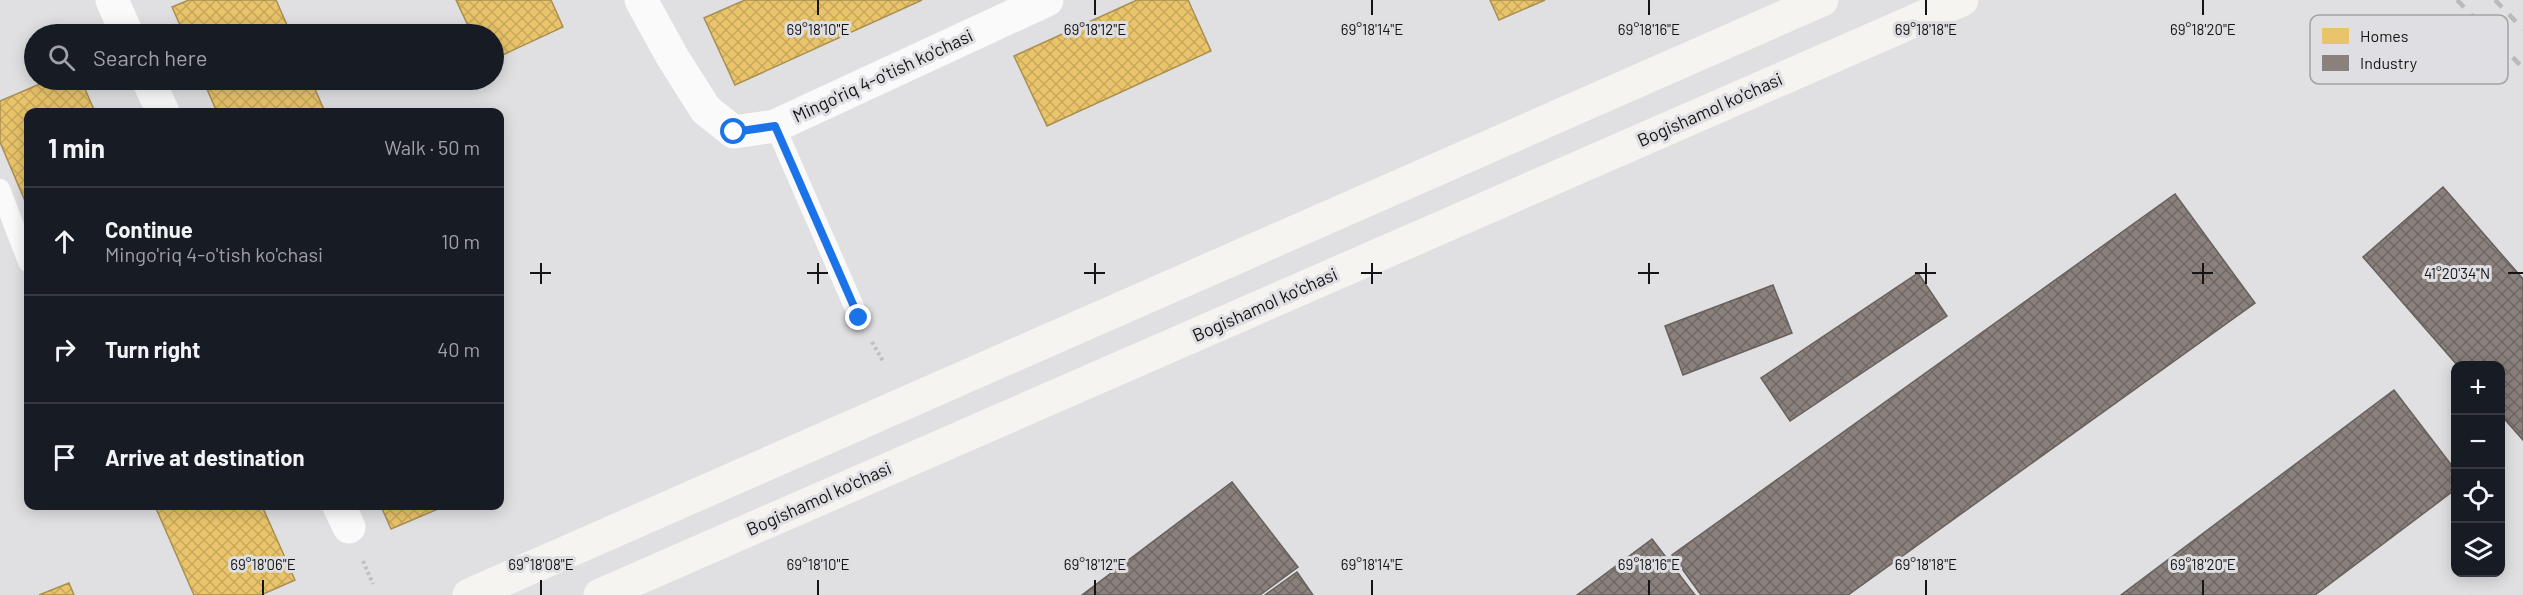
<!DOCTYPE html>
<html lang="en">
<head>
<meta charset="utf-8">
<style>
	:root { --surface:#171b24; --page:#242831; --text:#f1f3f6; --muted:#9ea1a6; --line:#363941 }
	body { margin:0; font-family:Barlow,sans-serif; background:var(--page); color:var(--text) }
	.controls { position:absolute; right:18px; bottom:18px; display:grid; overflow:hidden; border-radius:12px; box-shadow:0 3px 15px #0003 }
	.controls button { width:54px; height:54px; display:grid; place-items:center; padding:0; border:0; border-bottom:2px solid var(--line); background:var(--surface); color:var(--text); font:30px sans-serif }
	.stop { position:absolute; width:18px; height:18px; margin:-14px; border:4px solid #1a73e8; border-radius:50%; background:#fff }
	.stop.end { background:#1a73e8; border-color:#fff; box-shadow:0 2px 6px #0008 }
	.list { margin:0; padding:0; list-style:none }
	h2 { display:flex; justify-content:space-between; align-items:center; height:78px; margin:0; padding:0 24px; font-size:26px }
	h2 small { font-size:20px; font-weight:400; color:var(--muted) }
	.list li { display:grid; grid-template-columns:39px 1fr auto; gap:18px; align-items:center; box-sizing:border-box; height:108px; padding:0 24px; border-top:2px solid var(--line) }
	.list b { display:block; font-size:22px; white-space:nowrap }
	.list p { margin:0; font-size:20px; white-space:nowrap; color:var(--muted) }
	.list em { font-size:20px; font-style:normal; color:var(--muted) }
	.icon { flex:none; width:33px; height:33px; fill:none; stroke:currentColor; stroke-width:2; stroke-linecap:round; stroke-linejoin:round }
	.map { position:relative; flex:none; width:2523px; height:595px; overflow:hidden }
	.search { position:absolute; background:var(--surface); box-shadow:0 3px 15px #0003; left:24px; top:24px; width:480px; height:66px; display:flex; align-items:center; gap:15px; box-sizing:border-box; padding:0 21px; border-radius:33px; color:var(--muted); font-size:22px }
	.panel { position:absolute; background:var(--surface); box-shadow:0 3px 15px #0003; left:24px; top:108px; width:480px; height:402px; border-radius:12px }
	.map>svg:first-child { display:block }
	.homes { fill:url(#homes-cross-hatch); stroke:#a98f51; stroke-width:1.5 }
	.industry { fill:url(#industry-cross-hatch); stroke:#67605d; stroke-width:1.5 }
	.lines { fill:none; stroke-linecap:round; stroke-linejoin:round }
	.path { stroke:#bfbfc0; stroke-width:4; stroke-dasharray:3 3; stroke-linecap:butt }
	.lane { stroke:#fafafb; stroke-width:20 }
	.street { stroke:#fafafb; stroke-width:33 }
	.secondary { stroke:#f5f4f0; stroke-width:33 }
	.rail { stroke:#bababb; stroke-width:4.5; stroke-dasharray:10 10; stroke-linecap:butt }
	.route { stroke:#1a73e8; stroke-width:8 }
	.ticks { fill:none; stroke:#141416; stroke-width:2 }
	.labels { text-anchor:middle; stroke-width:6; stroke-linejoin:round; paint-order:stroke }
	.street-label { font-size:18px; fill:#141416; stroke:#dfdfe3 }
	.key { fill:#dfdfe3; stroke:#a2a2a6; stroke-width:1.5 }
	.key-label { font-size:16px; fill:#141416 }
	.ticks-label { font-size:15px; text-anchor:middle; fill:#141416; stroke:#dfdfe3; stroke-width:6; stroke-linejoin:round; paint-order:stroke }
</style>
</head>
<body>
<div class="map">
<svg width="2523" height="595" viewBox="0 0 2523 595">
	<defs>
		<pattern id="homes-cross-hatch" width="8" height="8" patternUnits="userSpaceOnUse" patternTransform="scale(1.5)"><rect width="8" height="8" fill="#e9c46a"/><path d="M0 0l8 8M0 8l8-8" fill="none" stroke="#c7a85b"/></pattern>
		<pattern id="industry-cross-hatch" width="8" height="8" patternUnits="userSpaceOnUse" patternTransform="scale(1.5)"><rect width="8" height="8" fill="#8a817c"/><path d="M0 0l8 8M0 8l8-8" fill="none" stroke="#706865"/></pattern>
	</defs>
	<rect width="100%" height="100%" fill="#e0e0e2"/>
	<path class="homes" d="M189,0h87l15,34h-107l-12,-27z
		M456,0h95l12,27 -69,32v-25h-22z
		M745,0h177l-187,85 -31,-67z
		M1137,0h51l23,51 -164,75 -33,-70z
		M1490,0h55l-46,20z
		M49,80h32l14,32h-67v96l-28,-66v-41z
		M203,80h108l14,32h-108z
		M155,506h107l33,74 -34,15h-67z
		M381,506h64l-54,23z
		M69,583l5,12h-35z"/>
	<path class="industry" d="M2443,187l80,92v161l-23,-26v-48h-42l-95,-109z
		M2175,194l80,109 -407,292h-147l-29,-40z
		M1918,273l29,43 -157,105 -29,-43z
		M1773,285l19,48 -109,42 -18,-49z
		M2394,390l62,81v18l-141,106h-194z
		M1232,482l66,85 -38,28h-178z
		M1652,539l43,56h-118z
		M1297,572l16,23h-48z"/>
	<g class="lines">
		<path class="path" d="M872,342l11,19
			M363,561l10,23"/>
		<path class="lane" d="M775,126l84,192
			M0,189l28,73"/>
		<path class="street" d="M112,0l15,34
			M641,0l32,58 33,52 28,22 41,-6 272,-126
			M148,80l15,32
			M339,506l10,21"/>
		<path class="secondary" d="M469,595l1353,-595
			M600,595l1362,-595"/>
		<path class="rail" d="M2457,0l66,68
			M2495,0l28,29"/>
	</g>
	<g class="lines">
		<path class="route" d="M734,132l41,-6 84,192"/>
	</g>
	<path class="ticks" d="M818,0v15M1095,0v15M1372,0v15M1649,0v15M1926,0v15M2203,0v15M541,263v21M818,263v21M1095,263v21M1372,263v21M1649,263v21M1926,263v21M2203,263v21M530,273h21M807,273h21M1084,273h21M1361,273h21M1638,273h21M1915,273h21M2192,273h21M2508,273h15M263,580v15M541,580v15M818,580v15M1095,580v15M1372,580v15M1649,580v15M1926,580v15M2203,580v15"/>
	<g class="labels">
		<g class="street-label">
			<text transform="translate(883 76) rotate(-25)" y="6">Mingo'riq 4-o'tish ko'chasi</text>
			<text transform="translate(1710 110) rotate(-24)" y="6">Bogishamol ko'chasi</text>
			<text transform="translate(1265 305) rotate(-24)" y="6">Bogishamol ko'chasi</text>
			<text transform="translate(819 499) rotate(-24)" y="6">Bogishamol ko'chasi</text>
		</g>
	</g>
	<rect x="2310" y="15" width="198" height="69" rx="9" class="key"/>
	<rect x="2322" y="28" width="27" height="16" fill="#e9c46a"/>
	<rect x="2322" y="55" width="27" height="16" fill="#8a817c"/>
	<g class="key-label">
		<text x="2360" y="42">Homes</text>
		<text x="2360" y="69">Industry</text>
	</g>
	<g class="ticks-label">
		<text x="818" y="35">69°18'10"E</text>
		<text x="1095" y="35">69°18'12"E</text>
		<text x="1372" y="35">69°18'14"E</text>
		<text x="1649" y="35">69°18'16"E</text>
		<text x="1926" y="35">69°18'18"E</text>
		<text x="2203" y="35">69°18'20"E</text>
		<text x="2457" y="279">41°20'34"N</text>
		<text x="263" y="570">69°18'06"E</text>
		<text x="541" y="570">69°18'08"E</text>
		<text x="818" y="570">69°18'10"E</text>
		<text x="1095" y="570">69°18'12"E</text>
		<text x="1372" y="570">69°18'14"E</text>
		<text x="1649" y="570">69°18'16"E</text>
		<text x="1926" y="570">69°18'18"E</text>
		<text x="2203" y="570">69°18'20"E</text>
	</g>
</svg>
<div class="controls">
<button>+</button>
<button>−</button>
<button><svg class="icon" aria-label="locate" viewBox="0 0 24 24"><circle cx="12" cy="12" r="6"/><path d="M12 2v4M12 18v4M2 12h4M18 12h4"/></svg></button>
<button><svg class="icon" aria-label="layers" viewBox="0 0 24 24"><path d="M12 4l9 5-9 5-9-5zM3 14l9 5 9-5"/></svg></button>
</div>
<div class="stop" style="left:734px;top:132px"></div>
<div class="stop end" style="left:859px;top:318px"></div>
<div class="search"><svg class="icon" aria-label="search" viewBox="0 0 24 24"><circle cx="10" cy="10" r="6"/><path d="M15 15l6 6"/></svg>Search here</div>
<section class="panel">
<h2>1 min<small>Walk · 50 m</small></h2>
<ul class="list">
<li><svg class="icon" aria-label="ahead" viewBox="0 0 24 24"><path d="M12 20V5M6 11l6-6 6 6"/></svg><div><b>Continue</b><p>Mingo'riq 4-o'tish ko'chasi</p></div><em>10 m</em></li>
<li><svg class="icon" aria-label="right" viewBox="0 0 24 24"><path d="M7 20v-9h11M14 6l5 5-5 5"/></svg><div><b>Turn right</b></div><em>40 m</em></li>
<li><svg class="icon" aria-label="arrive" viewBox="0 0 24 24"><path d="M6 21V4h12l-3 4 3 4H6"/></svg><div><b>Arrive at destination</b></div></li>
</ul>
</section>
</div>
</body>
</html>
